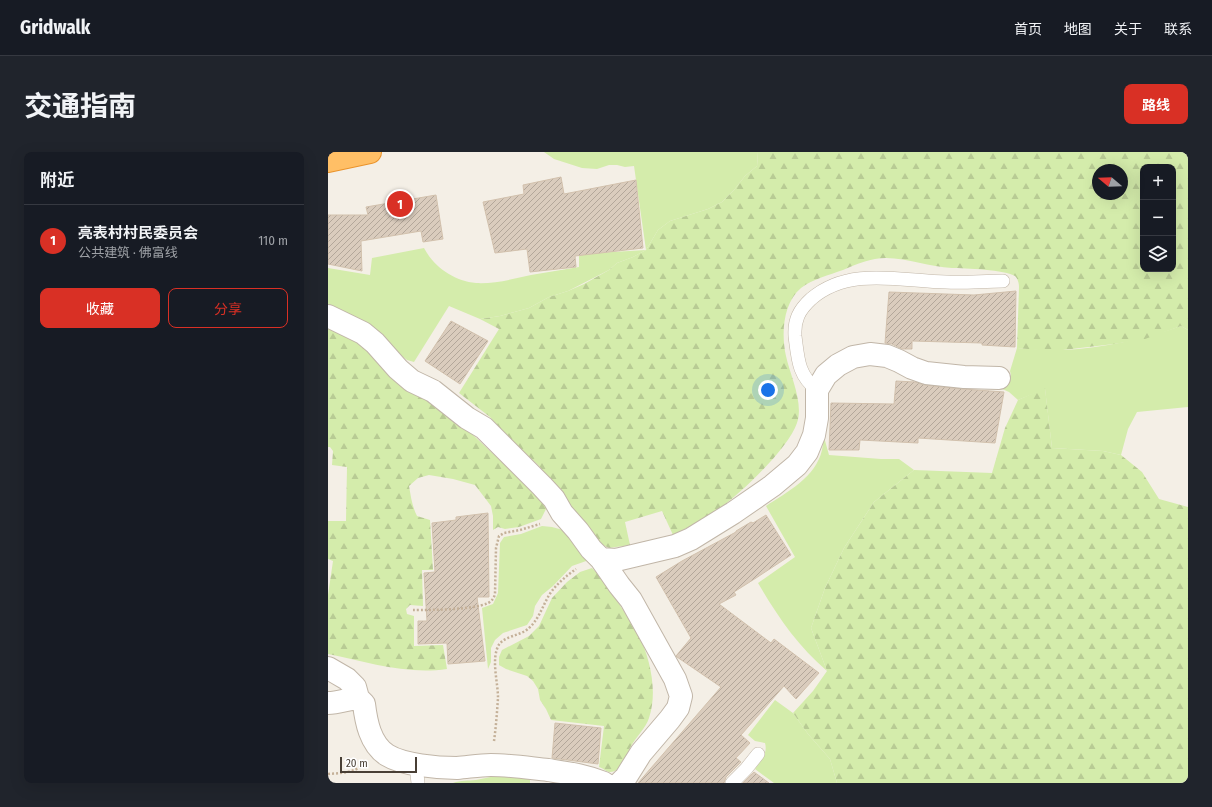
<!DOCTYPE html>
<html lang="zh">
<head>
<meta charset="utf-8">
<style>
	:root { --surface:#171b24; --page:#20242c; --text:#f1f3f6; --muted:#9ea1a6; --line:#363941; --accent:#d93025 }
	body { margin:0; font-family:"Fira Sans Condensed","Noto Sans SC",sans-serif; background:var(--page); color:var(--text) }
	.controls { position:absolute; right:12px; top:12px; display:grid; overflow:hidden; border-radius:8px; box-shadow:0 4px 16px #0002 }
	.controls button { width:36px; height:36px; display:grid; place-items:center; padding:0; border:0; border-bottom:1px solid var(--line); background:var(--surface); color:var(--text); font:20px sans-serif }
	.compass { position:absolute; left:764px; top:12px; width:36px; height:36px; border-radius:50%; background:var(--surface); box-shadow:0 4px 16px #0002; rotate:289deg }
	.scale { position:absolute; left:12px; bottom:10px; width:77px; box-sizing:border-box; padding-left:4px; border:2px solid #483f35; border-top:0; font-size:11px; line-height:14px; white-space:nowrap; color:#483f35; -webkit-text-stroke:3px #fff; paint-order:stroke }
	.you { position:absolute; left:440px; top:238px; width:14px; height:14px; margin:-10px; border:3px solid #fff; border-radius:50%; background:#1a73e8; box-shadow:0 0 0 6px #1a73e833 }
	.badge { display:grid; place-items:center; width:26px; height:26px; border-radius:50%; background:var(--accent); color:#fff; font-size:13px; font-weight:700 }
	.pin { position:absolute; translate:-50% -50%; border:2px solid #fff; box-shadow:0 1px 4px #0006 }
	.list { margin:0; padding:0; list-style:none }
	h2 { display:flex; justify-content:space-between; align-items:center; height:52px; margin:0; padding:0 16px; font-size:17px }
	h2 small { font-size:13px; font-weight:400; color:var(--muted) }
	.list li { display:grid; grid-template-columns:26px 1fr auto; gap:12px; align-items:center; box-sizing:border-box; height:72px; padding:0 16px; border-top:1px solid var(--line) }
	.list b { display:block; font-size:15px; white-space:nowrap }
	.list p { margin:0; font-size:13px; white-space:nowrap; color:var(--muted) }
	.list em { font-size:13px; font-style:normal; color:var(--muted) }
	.actions { display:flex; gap:8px; padding:12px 16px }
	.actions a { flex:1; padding:9px 0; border:1px solid var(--accent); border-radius:8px; text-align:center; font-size:14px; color:var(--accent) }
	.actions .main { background:var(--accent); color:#fff }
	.icon { flex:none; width:22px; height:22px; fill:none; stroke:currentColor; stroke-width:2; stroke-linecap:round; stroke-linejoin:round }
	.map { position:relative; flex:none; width:860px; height:631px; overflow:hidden; border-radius:8px }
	header { display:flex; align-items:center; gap:24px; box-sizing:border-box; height:56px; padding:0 20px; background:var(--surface); border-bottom:1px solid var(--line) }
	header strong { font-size:19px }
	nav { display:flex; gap:22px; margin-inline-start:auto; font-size:14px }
	.intro { display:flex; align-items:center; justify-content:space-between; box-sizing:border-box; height:96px; padding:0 24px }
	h1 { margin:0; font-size:28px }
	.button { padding:10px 18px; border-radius:8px; background:var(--accent); color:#fff; font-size:14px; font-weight:700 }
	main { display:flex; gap:24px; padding:0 24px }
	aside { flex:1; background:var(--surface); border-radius:8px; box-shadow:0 4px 16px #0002 }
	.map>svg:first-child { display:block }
	.grass { fill:#d4ecab }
	.forest { fill:url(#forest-firs); fill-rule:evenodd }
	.building { fill:url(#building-hatch); stroke:#d2c1ad }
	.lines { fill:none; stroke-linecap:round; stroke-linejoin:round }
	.lane-casing { stroke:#c1b6a8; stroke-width:14 }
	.street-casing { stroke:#c1b6a8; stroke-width:24 }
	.highway-casing { stroke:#ea932b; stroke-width:24 }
	.path { stroke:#c4b098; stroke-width:2.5; stroke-dasharray:2 2; stroke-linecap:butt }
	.lane { stroke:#fff; stroke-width:13 }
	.street { stroke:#fff; stroke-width:22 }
	.highway { stroke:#ffbf66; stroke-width:22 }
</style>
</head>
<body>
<header>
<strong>Gridwalk</strong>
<nav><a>首页</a><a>地图</a><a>关于</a><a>联系</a></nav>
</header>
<div class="intro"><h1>交通指南</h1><a class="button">路线</a></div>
<main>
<aside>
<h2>附近<small></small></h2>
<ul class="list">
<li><span class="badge">1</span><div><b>亮表村村民委员会</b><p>公共建筑 · 佛富线</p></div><em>110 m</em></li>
</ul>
<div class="actions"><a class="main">收藏</a><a>分享</a></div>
</aside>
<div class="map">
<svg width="860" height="631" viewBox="0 0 860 631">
	<defs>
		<pattern id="forest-firs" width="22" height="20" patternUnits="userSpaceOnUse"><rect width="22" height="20" fill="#d4ecab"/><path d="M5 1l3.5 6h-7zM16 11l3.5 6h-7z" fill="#b8cb94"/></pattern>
		<pattern id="building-hatch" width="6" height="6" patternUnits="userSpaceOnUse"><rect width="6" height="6" fill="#daccbd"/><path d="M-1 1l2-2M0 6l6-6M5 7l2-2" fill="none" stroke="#b3a79a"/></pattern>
	</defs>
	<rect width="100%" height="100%" fill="#f4efe6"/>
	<path class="grass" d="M216,0h214l-1,14 -12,10 -11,14 -12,12 -14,7 -38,12 -12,9 -12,20 -13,7 -16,6 -8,7 -41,21 -19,6 -20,11 -29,8 -20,3 -31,-13 -35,56 -7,-2 -10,-8 -69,-44v-40l42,7 2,-17 52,-10c10,19 30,33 52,35 18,1 37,-4 55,-8 16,-3 32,-5 48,-8v-13l67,-4 -12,-84 -9,1 -8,-2h-8l-12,4 -15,-1 -28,-9z
		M853,174l7,4v77l-51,5 -9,17 -7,26 -18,-4 -51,-3 -7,-59 -27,11 -9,-8 -9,-4 9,-9 2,-4 -1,-4 7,-23c16,1 31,2 47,2 39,-2 79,-11 117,-24z
		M496,285l5,18 52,4h18l15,11 -40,32 -30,46 -19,40 -14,40 16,43c-30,-26 -49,-54 -69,-88l37,-26 -29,-51c21,-14 50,-29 56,-56 1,-5 1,-9 2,-13z
		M214,374l10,1 11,3 26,30 -17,6 -19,20 -11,9 -7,11 -2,10 -6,9 -24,8 -8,7 -4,8v14l-3,7 -6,-61 11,-4 5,-11 2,-50 4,-6 17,-3z
		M447,548l18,13 15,21 22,25 7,24h-63l-19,-14c6,-9 13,-15 10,-26l-10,-2 -7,-6z
		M177,622l25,1v8h-77c8,-3 15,-2 23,-3 10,-2 19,-4 29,-6z"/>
	<path class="forest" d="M430,0h430v178l-7,-4 -36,13 -31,5 -51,6h-25l-21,-2 2,-61c0,-4 -1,-8 -4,-11 -9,-6 -51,-8 -63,-8 -22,-1 -44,-10 -66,-10 -15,0 -29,6 -43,12 -14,5 -30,9 -42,18 -18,15 -20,46 -15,68 4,19 18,47 11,67 -9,27 -62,76 -86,92 -12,8 -26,13 -38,20l-11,-24 -37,11 5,23 -21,3 -12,-6 -46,-62 -13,-15 -35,-33 -13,-15 -31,-24 40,-64 -19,-10 20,-3 29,-8 20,-11 19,-6 16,-7 25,-14 8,-7 16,-6 13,-7 12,-20 12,-9 38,-12 14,-7 12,-12 11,-14 12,-10zM815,15h30v102h-30zM770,18h24v24h-24z
		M0,172l20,11 110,86 58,54 30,22v12l-5,10 -22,8 -14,2 -7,-2 -5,3v-14l-2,-10 -16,-21 -22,-6 -24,-4 -11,3 -9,8c2,11 3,20 8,30l13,4 3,50h-11l1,36 -13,-1 -4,4 1,5 7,2v30l29,-1 4,24c-41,6 -80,-7 -119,-15v-59l5,-34 -5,-2v-38h18l1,-54 -15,-2 1,-14 -3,-4h-2z
		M717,236l7,60 51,3 18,4 21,17 17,27 29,8v276h-351l-7,-24 -22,-25 -15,-21 20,-22 14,-20 -16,-43 14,-40 19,-40 30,-46 40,-32 78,3 13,-45 13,-28z
		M264,416c12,11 20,25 29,39 6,9 13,18 18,28 11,24 19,56 10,83 -3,10 -14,20 -19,30 -4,8 -9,25 -21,24 -4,-1 -6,-4 -10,-5l5,-41 -53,-6 -5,-11 -6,-9 -2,-11 -5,-8 -6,-5 -21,-7 -7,-4v-8l3,-7 27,-14 10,-10 13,-28 15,-16 13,-10z"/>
	<path class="building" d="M233,25l3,17 72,-14 7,68 -68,8 1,11 -46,5 -3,-23 -32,4 -12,-51 41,-8 -1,-9z
		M108,43l7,44 -20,3 -2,-11 -60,10 1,30 -34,-7v-49h40l-2,-8z
		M688,139l-1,56 -33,-2v-2l-70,-2v8h-10l-10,-5 -7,-1 4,-51 85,3z
		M123,169l37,20 -28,43 -35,-23z
		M568,229l19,1 10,3 38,4 41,3 -9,51 -77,-5v5l-58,-3 -1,10h-30l2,-47 63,1z
		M160,361l1,84h-12l8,64 -37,3 -1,-21 -29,1v-23h9l-3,-48 11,-1 -3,-49 24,-3v-3z
		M438,363l25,40 -35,23 -22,14 2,3 -17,9 52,39 3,-4 45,34 -23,26 -12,-13 -43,49 9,8 -14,15 5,4 -15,15 -2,6h-86l83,-96 -44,-30 -1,-1 15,-18 -35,-61 26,-16 54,-29v-1l15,-9 2,1z
		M227,571l46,5 -3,36 -46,-6z
		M426,620l15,11h-26z"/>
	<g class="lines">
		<g class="lane-casing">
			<path id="lane" d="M489,238c-19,-15 -19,-31 -22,-54 -1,-16 4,-26 16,-37 38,-33 90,-18 135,-17 19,1 38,-1 57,-1
				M88,613l2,18
				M404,631l14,-14 12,-15"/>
		</g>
		<g class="street-casing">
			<path id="street" d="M0,164l35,17 12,10 23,26 14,12 21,10 34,27 17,10 58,58 12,13 8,14 16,18 13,18 10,10 18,26 12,15 44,79 6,17 -3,12 -8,11 -29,34 -15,24 -6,6
				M273,407l15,1 59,-14 16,-7 42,-26 39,-27 25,-21 10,-13 7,-17 3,-17v-28l9,-15 12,-10 15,-8 17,-3 17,2 12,5 13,7 14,5 38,4 35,1
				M0,516l19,11 8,8 3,11
				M0,551c10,0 20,-4 30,-5l6,6c2,17 6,40 23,51 16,10 51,13 70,13 12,-1 23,-3 34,-3 19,0 38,3 57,5 20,3 37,5 56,13"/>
		</g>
		<g class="highway-casing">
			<path id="highway" d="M0,9l42,-9"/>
		</g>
		<path class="path" d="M85,458c18,0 60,0 75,-7 4,-2 6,-5 7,-9l1,-46 3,-12 5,-3 16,-3 20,-6
			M166,589c2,-14 3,-29 4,-43 0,-15 -6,-35 -1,-49 4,-14 23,-12 32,-21 9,-8 13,-20 19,-31 6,-11 18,-21 28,-28
			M0,622c12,-1 24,-1 34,-8"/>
		<use href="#lane" class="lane"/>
		<use href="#street" class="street"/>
		<use href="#highway" class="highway"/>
	</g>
</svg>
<div class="controls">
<button>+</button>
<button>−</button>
<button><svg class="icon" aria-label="layers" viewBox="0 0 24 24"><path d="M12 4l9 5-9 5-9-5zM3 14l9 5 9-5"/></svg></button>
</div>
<svg class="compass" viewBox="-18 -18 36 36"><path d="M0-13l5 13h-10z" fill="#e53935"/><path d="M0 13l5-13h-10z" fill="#9ea1a6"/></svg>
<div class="scale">20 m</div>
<div class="you"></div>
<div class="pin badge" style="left:72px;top:52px">1</div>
</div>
</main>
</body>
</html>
